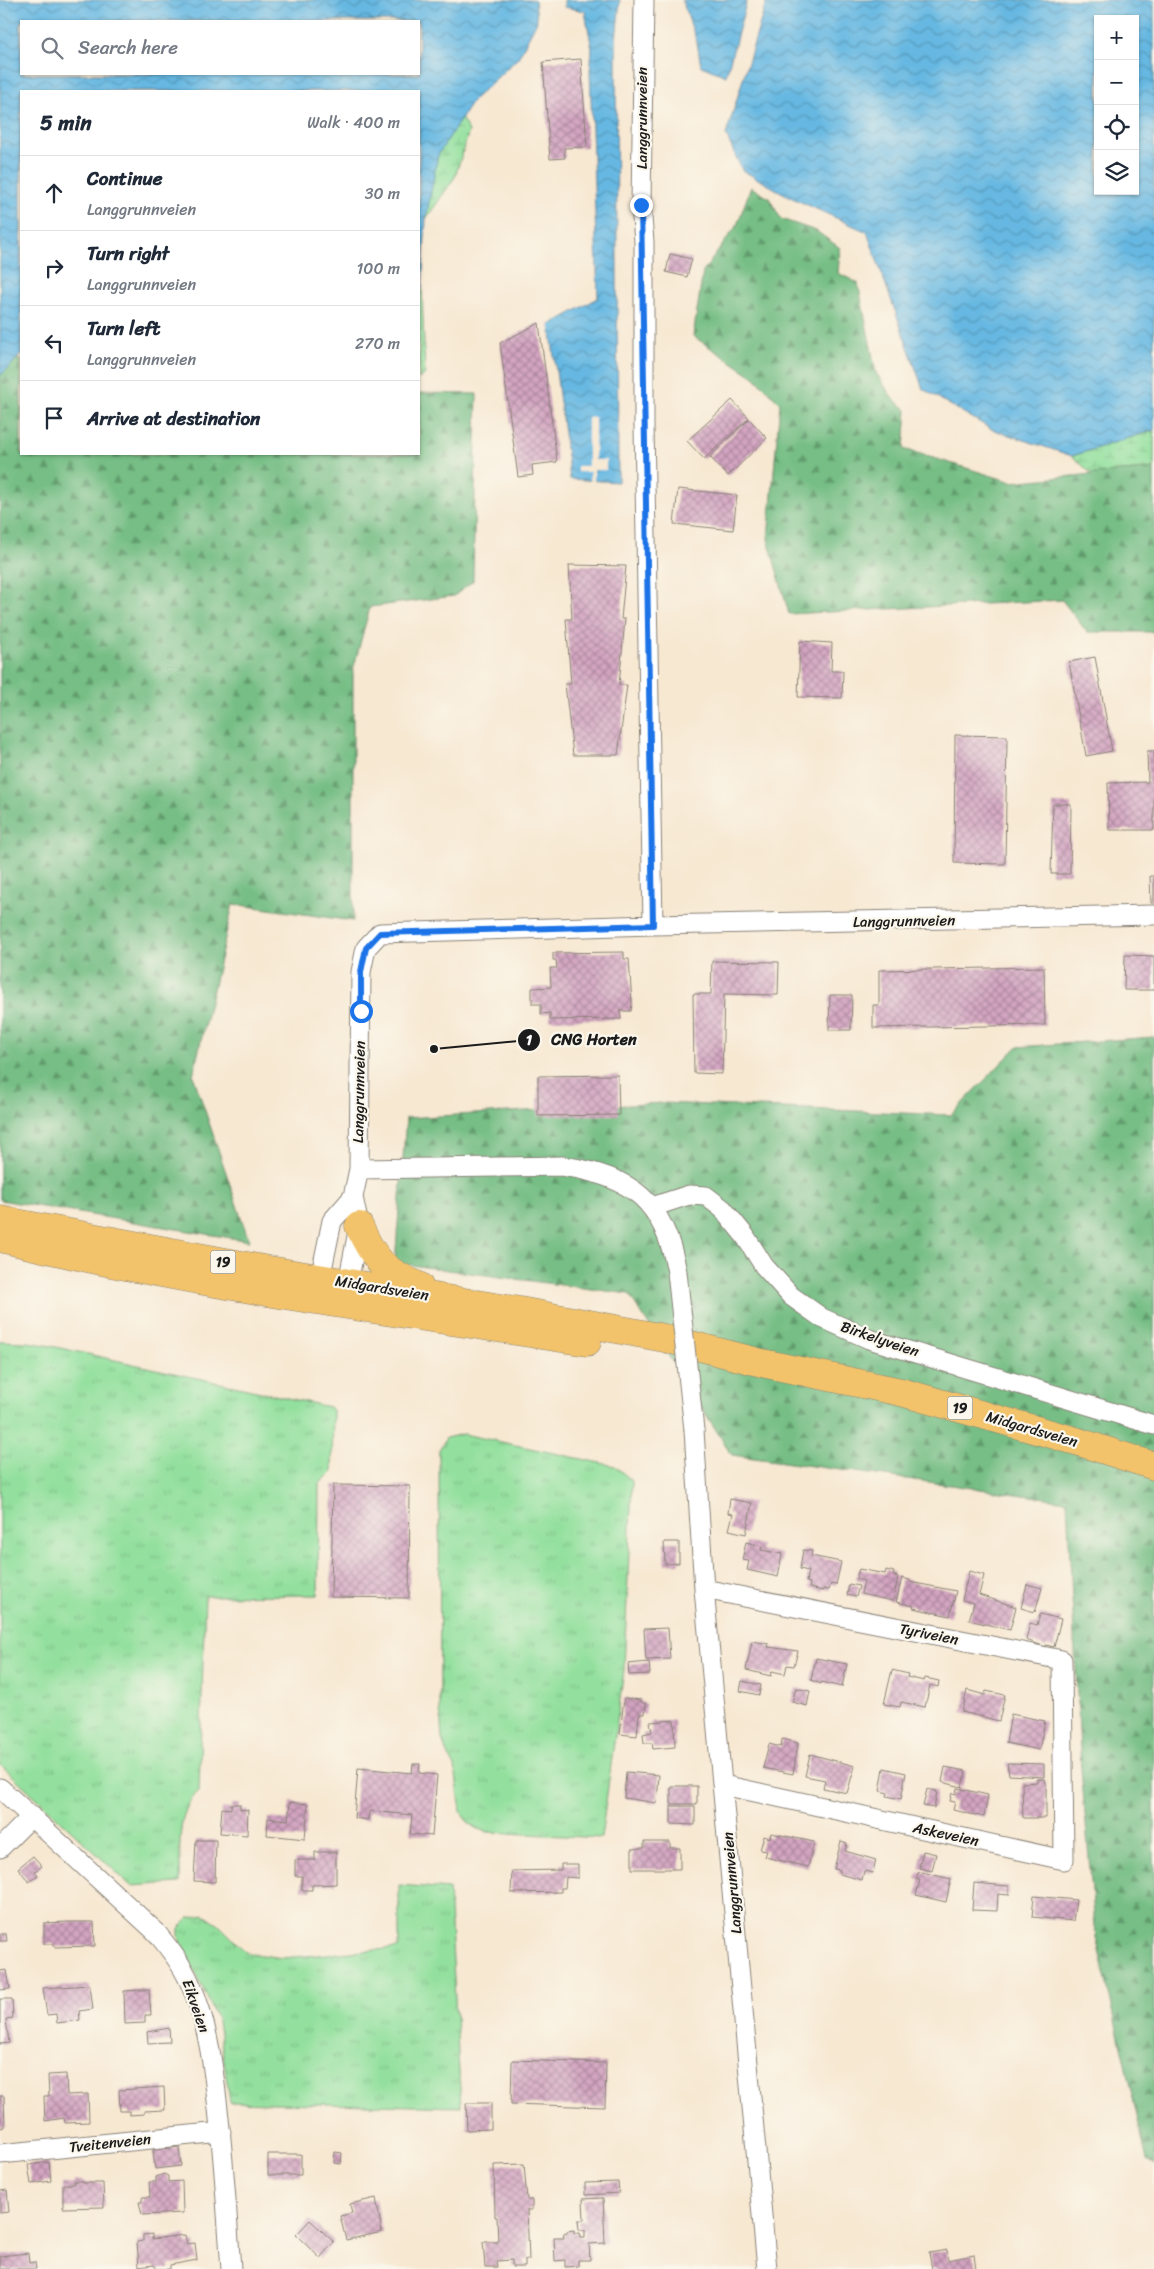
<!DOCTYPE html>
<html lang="en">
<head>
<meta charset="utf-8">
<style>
	:root { --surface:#fff; --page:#f6f6f7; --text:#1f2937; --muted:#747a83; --line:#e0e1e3 }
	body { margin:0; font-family:Sriracha,sans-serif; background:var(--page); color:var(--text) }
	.controls { position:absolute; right:15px; top:15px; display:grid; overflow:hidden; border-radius:0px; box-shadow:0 1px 4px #0004 }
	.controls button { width:45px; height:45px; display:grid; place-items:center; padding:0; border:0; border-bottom:1px solid var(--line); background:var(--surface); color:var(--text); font:25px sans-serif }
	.stop { position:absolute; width:15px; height:15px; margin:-11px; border:4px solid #1a73e8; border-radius:50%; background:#fff }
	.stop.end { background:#1a73e8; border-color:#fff; box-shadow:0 1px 5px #0008 }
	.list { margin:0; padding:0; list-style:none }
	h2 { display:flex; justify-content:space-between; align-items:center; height:65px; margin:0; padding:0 20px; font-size:21px }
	h2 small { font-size:16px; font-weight:400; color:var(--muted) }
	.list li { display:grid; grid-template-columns:32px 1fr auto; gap:15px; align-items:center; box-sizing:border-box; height:75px; padding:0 20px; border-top:1px solid var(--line) }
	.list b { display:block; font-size:19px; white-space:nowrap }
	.list p { margin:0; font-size:16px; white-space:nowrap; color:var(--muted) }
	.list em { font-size:16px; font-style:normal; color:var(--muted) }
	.icon { flex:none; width:28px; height:28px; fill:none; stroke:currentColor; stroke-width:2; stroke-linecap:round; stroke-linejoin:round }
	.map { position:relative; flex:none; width:1154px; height:2269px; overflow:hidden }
	.search { position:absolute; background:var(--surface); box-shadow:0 1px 4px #0004; left:20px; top:20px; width:400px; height:55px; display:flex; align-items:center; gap:12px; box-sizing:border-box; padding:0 18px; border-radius:0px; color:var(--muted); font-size:19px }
	.panel { position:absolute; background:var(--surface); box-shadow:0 1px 4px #0004; left:20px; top:90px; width:400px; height:365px; border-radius:0px }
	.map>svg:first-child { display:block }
	.grass { fill:url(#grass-tufts); stroke:#587e5d }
	.forest { fill:url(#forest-firs); stroke:#496d50 }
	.wetland { fill:url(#wetland-marsh); stroke:#587e5d }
	.water { fill:url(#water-waves); stroke:#416a7f; fill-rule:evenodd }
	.pier { fill:#f7e8d2 }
	.building { fill:url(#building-cross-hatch) }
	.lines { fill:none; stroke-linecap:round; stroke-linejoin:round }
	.minor-casing { stroke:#8a8277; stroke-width:21 }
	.highway-casing { stroke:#8a8277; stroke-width:29 }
	.minor { stroke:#fff; stroke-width:19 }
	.highway { stroke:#f2c36a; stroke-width:28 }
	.minor-bridge-casing { stroke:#8a8277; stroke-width:21; stroke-linecap:butt }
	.minor-bridge { stroke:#fff; stroke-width:19 }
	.route { stroke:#1a73e8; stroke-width:6 }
	.labels { text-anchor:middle; stroke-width:4.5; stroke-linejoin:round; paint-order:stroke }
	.shield { fill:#fbf7ec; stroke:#5f5e5a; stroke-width:1 }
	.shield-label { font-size:14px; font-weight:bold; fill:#1c1c1c }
	.street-label { font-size:15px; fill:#1c1c1c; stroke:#fbf7ec }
	.leader { fill:none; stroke:#1c1c1c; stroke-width:2 }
	.callout-dot { fill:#1c1c1c; stroke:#fbf7ec; stroke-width:2 }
	.mark-label { font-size:15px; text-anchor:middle; font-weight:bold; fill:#fff }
	.callout-label { font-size:16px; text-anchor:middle; font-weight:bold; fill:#1c1c1c; stroke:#fbf7ec; stroke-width:4.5; stroke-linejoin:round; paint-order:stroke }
</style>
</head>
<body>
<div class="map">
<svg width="1154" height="2269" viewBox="0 0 1154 2269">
	<defs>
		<pattern id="grass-tufts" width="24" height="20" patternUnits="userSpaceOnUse" patternTransform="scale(1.25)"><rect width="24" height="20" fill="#93e09e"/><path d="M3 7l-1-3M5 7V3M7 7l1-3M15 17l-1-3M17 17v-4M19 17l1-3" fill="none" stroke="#7ec088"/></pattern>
		<pattern id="forest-firs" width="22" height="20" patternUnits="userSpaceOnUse" patternTransform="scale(1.25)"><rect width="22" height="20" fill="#76be85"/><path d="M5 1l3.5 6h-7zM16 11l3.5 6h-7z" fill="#609a6c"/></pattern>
		<pattern id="wetland-marsh" width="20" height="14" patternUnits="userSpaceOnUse" patternTransform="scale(1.25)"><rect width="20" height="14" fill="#93e09e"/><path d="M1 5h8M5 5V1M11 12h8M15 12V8" fill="none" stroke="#7ec088"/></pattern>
		<pattern id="water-waves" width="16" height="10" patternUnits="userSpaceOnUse" patternTransform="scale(1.25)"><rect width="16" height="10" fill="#66b8e2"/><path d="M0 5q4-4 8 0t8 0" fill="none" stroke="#5395b6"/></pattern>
		<pattern id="building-cross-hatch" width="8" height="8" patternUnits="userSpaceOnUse" patternTransform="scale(1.25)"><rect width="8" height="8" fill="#d3a4c1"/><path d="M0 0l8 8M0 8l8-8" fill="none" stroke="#aa859c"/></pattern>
	</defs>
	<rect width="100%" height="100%" fill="#fbf7ec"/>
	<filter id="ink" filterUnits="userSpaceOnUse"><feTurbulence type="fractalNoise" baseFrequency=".02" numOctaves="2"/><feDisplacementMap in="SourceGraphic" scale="10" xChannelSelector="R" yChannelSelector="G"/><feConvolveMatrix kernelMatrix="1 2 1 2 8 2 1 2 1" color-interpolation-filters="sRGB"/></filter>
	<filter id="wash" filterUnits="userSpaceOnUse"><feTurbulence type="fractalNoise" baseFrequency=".0096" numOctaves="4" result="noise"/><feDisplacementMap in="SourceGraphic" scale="20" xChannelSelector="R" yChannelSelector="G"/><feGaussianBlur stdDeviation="1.12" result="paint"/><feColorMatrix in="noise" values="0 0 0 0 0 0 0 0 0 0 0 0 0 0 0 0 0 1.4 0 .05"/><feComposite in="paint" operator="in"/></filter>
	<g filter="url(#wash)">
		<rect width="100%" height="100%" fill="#f7e8d2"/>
		<path class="grass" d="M0,1341l27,1 24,4 278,61 4,3 -1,62 -13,12 -1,111 -113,1 -6,195c-25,22 -18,62 -19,92l-49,3 -131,-122z
			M463,1434l152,32 17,15 -8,189 -23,168 -114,-6 -12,-4 -9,-8 -5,-8 -6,-45 -9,-16 -4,-12 -2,-31 -1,-258 7,-12z
			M399,1885l50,4 12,218 -231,-5 -12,-81 -39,-84v-9l10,-10 15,-3 15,10 28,28 35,5 117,-10z"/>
		<path class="forest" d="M751,187l18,11 12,21 35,12 24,17 -2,25 20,10 18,90 17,26 14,11 -3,39 108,33 142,-14v164h-67l-25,-32 -273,14 -21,-75 12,-136 -26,-26 -61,-41 10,-64 34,-47z
			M17,359l4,1v94h398v-61l58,1 -4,187 -19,15 -84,11 -17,63v251l-120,-17 -40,171 56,166 -249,-41v-824z
			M1154,1037v1128l-7,-5 -51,-223 -15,-168 -14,-268 -335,-46 -103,-161 -234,-31 11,-145 257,-15 288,12 66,-68z"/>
		<path class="wetland" d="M461,118l8,13 -14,46 -29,42 -7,-77z
			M422,288l3,86 -6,5v-85z
			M1154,430v38l-62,6 -20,-18z"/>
		<path class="water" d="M0,0h535l2,21 -19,37 -45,42 -35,55 -12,64 -4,69 -3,6v-203h-398v264l-21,21zM419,21v53h-398v-53z
			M564,0h56l-4,40 2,442 -48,-3 -20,-154 48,-27 -8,-227 2,-22 -7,-38 -21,-4z
			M682,0h65l-21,76 -25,-10 -4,-24z
			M767,0h387v430l-82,26 -81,-27 -68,-40 -56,-157 -77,-35 -48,-27 -16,-35zM1098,19h37v172h-37z"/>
		<path class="pier" d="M588,417h7v43h11v10h-12v13h-4v-11h-13v-6h11z"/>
		<g id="blocks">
			<path class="building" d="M581,59l6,88 -23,1 1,10 -15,1 -7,-97z
				M670,254l22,5 -5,18 -21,-5z
				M539,323l18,139 -25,3 1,10 -15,2 -18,-134z
				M732,400l17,18 -45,41 -17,-18z
				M749,419l18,19 -39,38 -18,-19z
				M678,489l59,6 -4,35 -59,-6z
				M569,565l57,1 -5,53h4l-6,66h8l-9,70h-45l-8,-71h6l-5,-65h6z
				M800,641l32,2 -1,28h12l-1,27 -44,-1z
				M1095,657l17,94 -26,5 -17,-94z
				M955,735l52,1 -2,128 -51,-1z
				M1147,751h7v79h-45l-1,-47 40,-1z
				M1053,804h18l-1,70h-19z
				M1150,876h4v27h-3z
				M624,952v7h5l3,44 -1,8h-11l1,8 -71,1v-7l-9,1v-10h-9v-16l19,-1 -1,-19h7l-1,-8h-3v-7z
				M1125,955l29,1v34h-30z
				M712,961l67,1 -1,33 -54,-1 -2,80 -28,-1 -1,-79h18z
				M1044,967l1,58 -172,3v-23h6v-35z
				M830,995h22l-1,35h-22z
				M618,1075l1,40 -81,1v-40z
				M333,1485l77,1 -1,112 -78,-1z
				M730,1499l22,4 -6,31 -17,-4 4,-16 -5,-1z
				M664,1542h15v21l-14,1z
				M746,1542l16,4 -1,4 21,4 -4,23 -31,-7 2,-9 -7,-1z
				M803,1550l9,1 -1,5 30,6 -5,23 -5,-1 -2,6 -6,-1v2l-14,-3 1,-5 -4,-1 2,-11 -8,-2z
				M859,1569l26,5 1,-4 8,2 -1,4 5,1 -5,24 -32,-7 3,-13 -8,-2z
				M969,1571l15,4 -5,20 37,12 -6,23 -41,-10 5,-17 -12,-3z
				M902,1578l8,2v2l46,9 -6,25 -37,-8 1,-2 -18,-4z
				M849,1584l10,2 -3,11 -9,-2z
				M1027,1584l15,4 -7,24 -14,-4z
				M1040,1614l21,5 -7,28 -8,-2v2l-20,-7 4,-17 7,2z
				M668,1628l2,31 -24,1 -2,-31z
				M752,1641l17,3 -1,3 30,4 -4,15 -7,-1 -2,9 -13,-3 -1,5 -25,-6z
				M816,1658l31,6 -5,23 -21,-5v2l-10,-4z
				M649,1662l1,12 -21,1 -1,-11z
				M892,1670l16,4 -1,3 17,4 1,-3 14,3 -1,6 -8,-2 -5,22 -24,-5 -1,5 -16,-3z
				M742,1681l19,4 -2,10 -19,-4z
				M796,1688l14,3 -3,15 -15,-4z
				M967,1690l18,5 1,-4 19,4 -6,26 -37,-9z
				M624,1698l17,2v2l5,2 -1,10h-6l-2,22 -17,-2z
				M1011,1714l34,7 -6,29 -33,-7z
				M674,1720l1,27 -22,2 -1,-6h-8l-1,-9 9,-2 -2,-10z
				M782,1739l16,4 -5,31 -30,-6 6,-24 12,3z
				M810,1754l45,12 -8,27 -24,-5 2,-8 -20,-4z
				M1007,1763l37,1v13l-35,-2z
				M413,1764h7l-1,9 18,2 -5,61 -22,-2 2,-19 -43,-4 -1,9 -14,-2 4,-50 54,5z
				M945,1767l21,4 -4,16 -20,-5z
				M884,1768l22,5 -5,26 -14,-3 1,-3 -8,-2z
				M626,1772l33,3 -2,28 -33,-5z
				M1037,1779h7l2,4v35h-23l-1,-35 15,-1z
				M671,1786h26v18h-26z
				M957,1788l31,7 -4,22 -31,-7 2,-8 -5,-1 2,-8 4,1z
				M927,1789l10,2 -3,17 -11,-2z
				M290,1802l18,2 -3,35 -38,-4 1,-17 20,2z
				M231,1804h9v5l8,1 -1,25 -27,-2 2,-25 9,1z
				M671,1806h24v19l-24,-1z
				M771,1833l43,9 -6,25 -43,-10 2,-6 -7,-1 4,-14 6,2z
				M196,1840h20l-1,42 -21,-1z
				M841,1841l6,2 -2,8 31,9 -3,13 -9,-2 -2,9 -23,-6 1,-4 -6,-1z
				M644,1842h26v6h10v21h-48v-20l12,-1z
				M923,1851l13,3 -4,17 -13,-3z
				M315,1852h21v32l-24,1v5h-10v-14h-7v-16h20z
				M33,1856l9,10 -7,5 3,4 -9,7 -11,-14z
				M561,1864h17v14l-12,-1 -1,11h-4v4l-50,1 1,-22 49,-1z
				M922,1872l29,7 -5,23 -30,-7 4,-15 -4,-1 2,-6z
				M974,1883l35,3v9l-11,-1 -1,17 -25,-1z
				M1034,1896l42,4 -3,21 -41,-4z
				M68,1922h26l1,24 -41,1v-3h-10v-21z
				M0,1934h6l1,7h-7z
				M7,1970l3,19 -10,1v-19z
				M90,1985l3,24 -14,2 1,9 -23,3 -1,-9 -9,1 -4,-27z
				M140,1990h9l2,25h-6v8l-20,1 -1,-33z
				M0,1999h12l1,19 -7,1 3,24 -9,1z
				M169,2028l1,14 -22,1 -1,-11z
				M512,2060l94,3 -1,44 -94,-3z
				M66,2074l1,21 21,-1 1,28 -24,1 -1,-5 -19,3 -1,-25h5l-1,-21z
				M164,2087l1,23 -21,1v3l-15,1v-4h-9l-1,-21z
				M0,2096h4l1,31 -5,1z
				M466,2103h25v26l-24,1z
				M179,2147l2,19 -26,3 -2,-19z
				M335,2152l7,1 -1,11 -7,-1z
				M268,2154h33v21h-33z
				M49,2162l2,19 -20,3 -3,-19z
				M524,2164l3,36h5v10h-5l2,50h-4v7h-13v-7l-16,1 1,6h-12l-2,-25h15l-1,-25h-2l-1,-52z
				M164,2174l4,2v6l14,-1 1,32 -41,2 -3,-13h3v-5h8l-1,-15h7v-5z
				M74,2181h8l1,2h20l1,24 -41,1v-24h11z
				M618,2182l1,11 -34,2v-12z
				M7,2190l2,22 -9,1v-22z
				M376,2198l6,34 -36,8 -6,-24 12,-3 -2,-9z
				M603,2198l2,45 -16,1 1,16h-12v6l-13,1v-7l-10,1 -1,-23h10l-1,-4 4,-1v-2l7,-1v3h5l1,4h5v-7h-6l-1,-10h6l-1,-21z
				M310,2220l24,22 -14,16 -24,-23z
				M152,2234v5l33,-4 2,9 8,-1 2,17 -27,5v4h-13l-3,-4 -15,2 -2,-25 6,-1v-6z
				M947,2250l1,10 26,-5 2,14h-44l-3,-16z
				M28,2253l1,10 6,-1 1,7h-36v-13z"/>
		</g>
	</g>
	<g filter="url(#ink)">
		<use href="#blocks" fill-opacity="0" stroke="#8a8277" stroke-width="1"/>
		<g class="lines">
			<g class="minor-casing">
				<path id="minor" d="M644,0l-3,205 3,37v184l9,499
					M652,1207l37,-12 17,1 17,13 22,27 19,30 27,30 31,22 47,21 285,86
					M677,1272c-13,-71 -45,-96 -115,-106l-203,3 2,-197 5,-24 14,-15 273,-8 501,-10
					M324,1288l-4,-9 12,-58 21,-24
					M340,1291l8,-8 11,-57 -6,-29 6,-28
					M694,1430l10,159 63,680
					M704,1589l358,71 2,200 -341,-75
					M0,1788l156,144c12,15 26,32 34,51 18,39 23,83 28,126 6,53 9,107 13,160
					M0,1848l32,-32
					M0,2154l221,-22"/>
			</g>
			<g class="highway-casing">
				<path id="highway" d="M0,1220l263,49 257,42 144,27 98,25 139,29 175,49 78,25
					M359,1226c15,34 25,45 60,60
					M4,1239c191,47 388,72 583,103"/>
			</g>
			<use href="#minor" class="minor"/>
			<use href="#highway" class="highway"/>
			<g class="minor-bridge-casing">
				<path id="minor-bridge" d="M677,1272l17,158"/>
			</g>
			<use href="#minor-bridge" class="minor-bridge"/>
		</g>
	</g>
	<g class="lines" filter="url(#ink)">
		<path class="route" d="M361,1011v-39l5,-24 14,-15 273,-8 -12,-720"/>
	</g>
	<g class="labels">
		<g class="shield">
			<rect x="210.5" y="1250.5" width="25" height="23" rx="4"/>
			<rect x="947.5" y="1396.5" width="25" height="23" rx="4"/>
		</g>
		<g class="shield-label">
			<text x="223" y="1267">19</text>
			<text x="960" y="1413">19</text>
		</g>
		<g class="street-label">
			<text transform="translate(642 118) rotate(-90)" y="5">Langgrunnveien</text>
			<text transform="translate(904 921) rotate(-1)" y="5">Langgrunnveien</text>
			<text transform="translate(359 1092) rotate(-89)" y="5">Langgrunnveien</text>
			<text transform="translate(382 1288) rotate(9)" y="5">Midgardsveien</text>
			<text transform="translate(880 1339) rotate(19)" y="5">Birkelyveien</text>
			<text transform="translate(1032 1429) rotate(16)" y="5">Midgardsveien</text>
			<text transform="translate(929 1634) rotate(11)" y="5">Tyriveien</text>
			<text transform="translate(946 1834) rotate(12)" y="5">Askeveien</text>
			<text transform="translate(732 1883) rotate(-95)" y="5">Langgrunnveien</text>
			<text transform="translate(196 2006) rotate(71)" y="5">Eikveien</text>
			<text transform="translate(110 2143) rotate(-6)" y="5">Tveitenveien</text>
		</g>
	</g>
	<path class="leader" d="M434 1049L529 1040"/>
	<g class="callout-dot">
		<circle cx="434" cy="1049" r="5"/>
		<circle cx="529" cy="1040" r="12"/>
	</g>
	<g class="mark-label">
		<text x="529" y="1045">1</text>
	</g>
	<g class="callout-label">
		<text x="594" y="1045">CNG Horten</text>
	</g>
</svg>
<div class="controls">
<button>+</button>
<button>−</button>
<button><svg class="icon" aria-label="locate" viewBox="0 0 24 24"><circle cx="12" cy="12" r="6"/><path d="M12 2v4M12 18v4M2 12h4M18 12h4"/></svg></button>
<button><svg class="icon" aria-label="layers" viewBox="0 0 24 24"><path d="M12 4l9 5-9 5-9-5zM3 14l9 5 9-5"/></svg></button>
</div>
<div class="stop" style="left:361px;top:1011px"></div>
<div class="stop end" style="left:641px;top:205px"></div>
<div class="search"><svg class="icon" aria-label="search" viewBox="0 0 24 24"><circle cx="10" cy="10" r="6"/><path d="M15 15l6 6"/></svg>Search here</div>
<section class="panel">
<h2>5 min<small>Walk · 400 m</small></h2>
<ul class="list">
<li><svg class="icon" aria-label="ahead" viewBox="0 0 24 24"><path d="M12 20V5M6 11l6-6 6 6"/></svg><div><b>Continue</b><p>Langgrunnveien</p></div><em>30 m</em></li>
<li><svg class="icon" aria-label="right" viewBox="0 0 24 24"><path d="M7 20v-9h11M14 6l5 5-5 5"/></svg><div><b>Turn right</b><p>Langgrunnveien</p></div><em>100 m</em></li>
<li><svg class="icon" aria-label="left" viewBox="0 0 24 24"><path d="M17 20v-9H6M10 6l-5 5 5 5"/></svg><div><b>Turn left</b><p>Langgrunnveien</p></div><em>270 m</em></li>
<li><svg class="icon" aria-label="arrive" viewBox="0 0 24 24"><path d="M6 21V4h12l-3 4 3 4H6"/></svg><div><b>Arrive at destination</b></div></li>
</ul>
</section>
</div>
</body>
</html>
